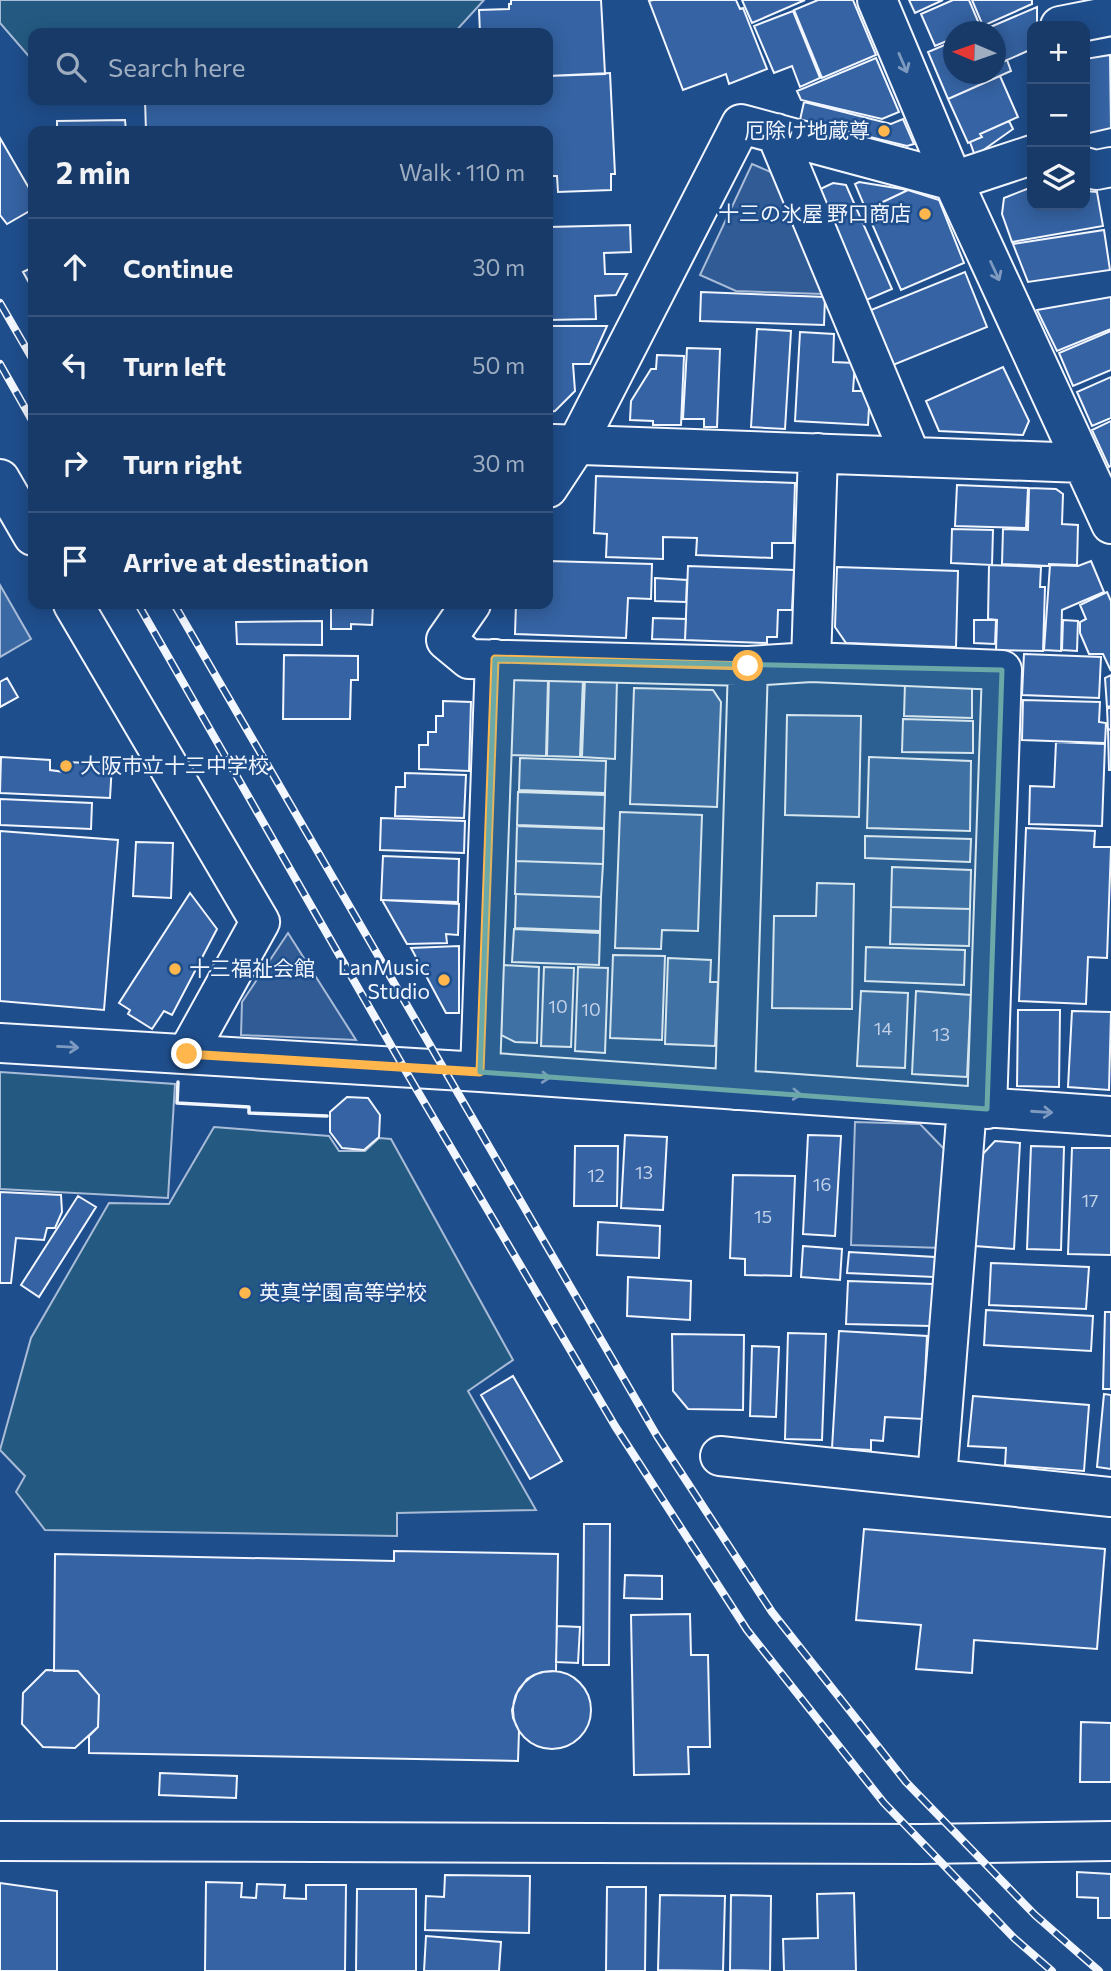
<!DOCTYPE html>
<html lang="en">
<head>
<meta charset="utf-8">
<style>
	:root { --surface:#173a69; --page:#20416f; --text:#f1f3f6; --muted:#9eadc0; --line:#36547d }
	body { margin:0; font-family:Commissioner,"Noto Sans JP",sans-serif; background:var(--page); color:var(--text) }
	.controls { position:absolute; right:21px; top:21px; display:grid; overflow:hidden; border-radius:14px; box-shadow:0 4px 18px #0003 }
	.controls button { width:63px; height:63px; display:grid; place-items:center; padding:0; border:0; border-bottom:2px solid var(--line); background:var(--surface); color:var(--text); font:35px sans-serif }
	.compass { position:absolute; left:943px; top:21px; width:63px; height:63px; border-radius:50%; background:var(--surface); box-shadow:0 4px 18px #0003; rotate:272deg }
	.stop { position:absolute; width:21px; height:21px; margin:-16px; border:5px solid #ffb74d; border-radius:50%; background:#fff }
	.stop.end { background:#ffb74d; border-color:#fff; box-shadow:0 2px 7px #0008 }
	.list { margin:0; padding:0; list-style:none }
	h2 { display:flex; justify-content:space-between; align-items:center; height:91px; margin:0; padding:0 28px; font-size:30px }
	h2 small { font-size:23px; font-weight:400; color:var(--muted) }
	.list li { display:grid; grid-template-columns:46px 1fr auto; gap:21px; align-items:center; box-sizing:border-box; height:98px; padding:0 28px; border-top:2px solid var(--line) }
	.list b { display:block; font-size:26px; white-space:nowrap }
	.list em { font-size:23px; font-style:normal; color:var(--muted) }
	.icon { flex:none; width:38px; height:38px; fill:none; stroke:currentColor; stroke-width:2; stroke-linecap:round; stroke-linejoin:round }
	.map { position:relative; flex:none; width:1111px; height:1971px; overflow:hidden }
	.search { position:absolute; background:var(--surface); box-shadow:0 4px 18px #0003; left:28px; top:28px; width:525px; height:77px; display:flex; align-items:center; gap:18px; box-sizing:border-box; padding:0 24px; border-radius:14px; color:var(--muted); font-size:26px }
	.panel { position:absolute; background:var(--surface); box-shadow:0 4px 18px #0003; left:28px; top:126px; width:525px; height:483px; border-radius:14px }
	.map>svg:first-child { display:block }
	.green { fill:#245a82; stroke:#a8bbd7; stroke-width:2 }
	.parking { fill:#305b95; stroke:#a8bbd7; stroke-width:2 }
	.water { fill:#3b69a3; stroke:#a8bbd7; stroke-width:2 }
	.building { fill:#3563a3; stroke:#f2f6ff; stroke-width:2 }
	.lines { fill:none; stroke-linecap:round; stroke-linejoin:round }
	.minor-casing { stroke:#f2f6ff; stroke-width:42 }
	.minor { stroke:#1f4e8c; stroke-width:38 }
	.rail-casing { stroke:#f2f6ff; stroke-width:8 }
	.rail { stroke:#1f4e8c; stroke-width:5; stroke-dasharray:16; stroke-linecap:butt }
	.wall { stroke:#f2f6ff; stroke-width:3.5 }
	.oneway { stroke:#7e9ac0 }
	.route { stroke:#ffb74d; stroke-width:9 }
	.marked { fill:#6aa9a8; fill-opacity:0.2; stroke:#6aa9a8; stroke-width:5; stroke-linejoin:round }
	.poi-dot { fill:#ffb74d; stroke:#1f4e8c; stroke-width:2.5 }
	.labels { text-anchor:middle; stroke-width:5; stroke-linejoin:round; paint-order:stroke }
	.number-label { font-size:18px; fill:#c3d1e8 }
	.poi-label { font-size:21px; fill:#f2f6ff; stroke:#1f4e8c; text-anchor:end }
</style>
</head>
<body>
<div class="map">
<svg width="1111" height="1971" viewBox="0 0 1111 1971">
	<rect width="100%" height="100%" fill="#1f4e8c"/>
	<path class="green" d="M0,0h484l-30,33h-421v28l-33,-38z
		M0,1072l175,12 -7,114 -168,-9z
		M214,1127l115,9 10,15h26l14,-13 12,1 122,221 -45,31 68,119 -139,3v23l-352,-6 -29,-38 9,-16 -25,-26 31,-112 78,-135 60,1z"/>
	<path class="parking" d="M752,164l21,9 50,121 -87,-3 -36,-16z
		M288,933l68,107 -115,-5 1,-33z
		M855,1122l65,2 26,27 -4,97 -91,-3z"/>
	<path class="water" d="M0,585l31,54 -31,18z"/>
	<path class="building" d="M511,0h90l4,74 -57,2v-43h-68l-1,-23 30,-1v-5h2z
		M653,0h83l4,9 3,-1 24,61 -38,15 -3,-10 -43,16 -34,-89z
		M742,0h63l-53,23z
		M818,0h35l23,55 -54,23 -28,-68z
		M909,0h34l-28,13z
		M953,0h16l11,26 -12,6h-14v6l-19,8 -14,-32z
		M972,0h60v4l-49,22z
		M1037,7v19h-5v23l-36,16v-33l-15,-1z
		M793,11l27,67 -20,9 -8,-21 -18,7 -20,-47z
		M954,41v33h42v-10l11,-4 4,11 -63,28 -20,-47z
		M1110,55l1,73 -26,6v-75z
		M876,58l23,54 -17,7 -81,-19 -4,-9z
		M610,73l5,101h-4v16l-53,2 -1,-16h-9v-45h-402l-1,-31h8v2l37,-2h358v-24z
		M1000,76l18,41 -38,17 2,3 -14,6 -20,-44z
		M804,102l87,22 12,-5 11,25 -7,2 -107,-26z
		M125,120l1,11h-69v-10z
		M1009,121l4,8 -38,27 -5,-14 12,-5 -2,-3z
		M0,138l33,57v14l-26,15 -7,-9z
		M859,182l49,8 -42,20 -11,-26z
		M833,183l13,2 46,104 -28,12 -48,-110z
		M1032,187v18h53v-14l12,1 6,34 -91,16 -10,-28 2,-16z
		M908,190l31,10 25,63 -63,27 -35,-80z
		M630,225l1,27 -27,1 1,21h22l-11,21 -21,1 1,23 -48,1v-93z
		M1104,230l6,40 -82,12 -15,-38z
		M33,267v23l-10,-18z
		M965,272l22,55 -94,38 -22,-55z
		M701,292l124,5 -1,28 -124,-4z
		M1111,297v32l-54,22 -20,-41z
		M548,326h59l-17,38h-17l2,27 -20,20 -7,1z
		M757,329l34,2 -6,98 -34,-2z
		M1111,331v39l-38,16 -14,-33z
		M800,332l34,2 -1,28 22,1 -2,28h17l-2,34 -73,-4z
		M687,348l33,1 -3,78h-13v-8h-21z
		M657,355l27,1 -3,69h-28v-4l-23,-1 1,-19 20,-32h5z
		M1003,367l26,54 -6,14 -84,-4 -13,-30z
		M1111,377v41l-19,8 -15,-34z
		M1111,421v45l-2,1 -17,-37z
		M596,476l199,7 -2,60h-21v15l-76,-3 1,-17 -34,-1v22l-57,-2 1,-23 -13,-1z
		M957,485l71,3 -2,40 -71,-2z
		M1029,488l27,1 7,5 -1,30 16,1 -1,40 -28,-1v2l-47,-2 1,-35 25,1z
		M952,529l41,1 -1,35 -41,-2z
		M548,561l104,3 -1,35 -23,-1 -2,40 -111,-4 1,-30h32z
		M1091,561l13,31 -42,18 -1,41 -17,-1 6,-85 28,1z
		M989,565l52,2 -1,20h5l-2,64 -47,-1 1,-30 -9,-1z
		M688,566l106,4 -2,40h-14l-1,27h-10v6l-82,-3z
		M837,567l121,4 -2,76 -110,-4 -11,-16z
		M655,578l32,2 -1,22 -31,-1z
		M1107,592l4,9v70l-8,-17h-14l-9,-21v-11l6,-3 -6,-14z
		M331,604h42l-1,21 -21,-1v5h-20z
		M653,618l33,1 -1,21 -33,-1z
		M974,620h22l-1,24 -21,-1z
		M1063,620l15,1 -1,30 -15,-1z
		M322,621v24l-85,-1 -1,-22z
		M1024,654l77,3 -2,41 -77,-3z
		M284,655l74,1v24h-7l-1,39h-67z
		M1111,675v31l-4,1 -2,-29z
		M517,677l31,2 -2,77 -39,-1 2,-69z
		M549,677l34,1 -3,79 -33,-1z
		M7,678l11,19 -18,10v-25z
		M585,678l32,1 -2,80 -33,-2z
		M905,683l67,2v33l-68,-2z
		M634,688l79,2 8,12 -4,105 -87,-3z
		M1023,700l77,2 -1,20 7,1 -1,20 -83,-3z
		M443,701l28,1 -2,69 -50,-2v-24h9v-13h8v-16h7z
		M1111,707v22l-3,1 -1,-21z
		M787,715l74,1 -2,101 -74,-2z
		M903,719l70,2v32l-71,-1z
		M1111,729v41h-2l-1,-40z
		M1056,742l49,2 -3,82 -73,-2 1,-38 24,1z
		M1,757l49,3v10l15,2 1,-10 46,2 -2,34 -110,-5z
		M869,757l102,4 -1,70 -103,-3z
		M520,758l86,3 -1,32 -86,-3z
		M405,773l61,2 -2,43 -69,-2 1,-29h9z
		M518,792l87,3 -1,33 -87,-3z
		M0,799l92,4 -1,26 -91,-4z
		M620,812l82,3 -4,116 -36,-1 -1,19 -46,-1z
		M381,818l84,3 -1,32 -84,-3z
		M517,826l87,3 -1,35 -87,-3z
		M1026,828l69,3 -1,16h17l-4,111 -19,-1 -2,47 -67,-3z
		M0,831l118,9 -14,170 -104,-9z
		M865,836l106,3 -1,23 -105,-4z
		M136,842l37,1 -2,55 -38,-2z
		M383,856l76,3 -1,43 -77,-2z
		M516,861l87,3 -2,33 -86,-3z
		M892,867l79,3 -1,39 -79,-2z
		M817,883l37,1 -2,125 -80,-1 2,-92h42z
		M190,893l27,36 -45,86 -8,-4 -12,18 -24,-15 2,-4 -11,-7z
		M516,894l85,3 -1,34 -85,-3z
		M382,900l77,4 -1,31 -12,-1 1,9 -40,1z
		M891,907l79,2 -1,37 -79,-2z
		M514,929l86,4 -1,32 -87,-3z
		M459,946v67h-13l-35,-65z
		M866,947l99,3 -1,35 -99,-4z
		M613,955l52,1 -3,84 -52,-2z
		M668,958l43,2 -1,22h8l-3,64 -50,-2z
		M503,965l36,2 -2,76 -22,-1 -14,-7z
		M544,967l30,1 -3,79 -30,-1z
		M578,967l30,1 -3,85 -30,-2z
		M861,991l47,2 -3,75 -48,-2z
		M916,991l55,4 -4,82 -55,-3z
		M1018,1010h42l-1,77 -42,-1z
		M1072,1011l39,1 -2,78 -41,-3z
		M347,1097l21,1 12,17 -1,22 -15,13 -22,-2 -12,-16v-20z
		M625,1135l42,2 -4,73 -42,-2z
		M808,1135l33,1 -6,100 -32,-2z
		M995,1141l25,2 -6,106 -39,-3 5,-89z
		M575,1146h43l-1,60h-43z
		M1031,1146l33,1 -3,103 -34,-1z
		M1072,1148h39v107l-43,-1z
		M733,1175l62,1 -4,100 -46,-1v-16l-15,-1z
		M0,1192l61,3 1,17 -7,16h-8l-3,12 -28,-2 -5,45h-11z
		M78,1196l18,11 -57,90 -18,-12z
		M598,1222l62,4 -1,32 -62,-3z
		M803,1246l39,3 -2,31 -39,-3z
		M849,1252l86,5 -1,20 -87,-4z
		M991,1263l98,4 -3,42 -97,-4z
		M628,1277l63,4 -1,39 -63,-4z
		M848,1281l85,3 -2,42 -85,-2z
		M986,1310l107,6 -2,35 -107,-6z
		M1105,1312h6v77h-8z
		M839,1331l88,5 -4,83 -38,-2 -2,24 -12,-1v10l-39,-2z
		M788,1333l38,1 -4,106 -37,-1z
		M672,1334l72,1 -1,75 -55,-1 -15,-18z
		M752,1346l27,1 -3,70 -26,-1z
		M513,1376l49,85 -32,18 -49,-84z
		M1104,1394l7,1v74l-14,-2z
		M973,1396l116,9 -5,66 -79,-6 1,-17 -38,-2z
		M584,1524h26l-1,141h-26z
		M864,1529l241,20 -8,100 -123,-9 -2,33 -56,-4 5,-44 -65,-5z
		M394,1551l164,3 -2,117 -14,1 -8,3 -7,4 -10,14 -5,17 1,8 6,13 -1,30 -429,-8v-17l9,-9 1,-32 -21,-24h-24l1,-117 339,7z
		M625,1575l37,1v23l-38,-1z
		M690,1614l1,41h17l2,92h-22l1,27 -55,1 -3,-160z
		M557,1626l23,1 -2,36 -22,-1z
		M46,1670l32,1 21,24 -1,32 -23,21 -32,-1 -21,-23 1,-31z
		M513 1710a39 39 0 1 1 78 0a39 39 0 1 1-78 0Z
		M1081,1722l30,1v59h-31z
		M160,1773l77,3 -1,22 -77,-3z
		M1077,1872l34,2v44h-13v-20l-21,-1z
		M445,1875l85,1 -1,57 -104,-3 1,-34 18,1z
		M206,1882l36,1 -1,14 15,1 1,-14 28,1 -1,13 22,1v-14h40l-1,86h-140z
		M0,1883l57,8v80h-57z
		M607,1887h39l-1,84h-39z
		M357,1889h59v82h-60z
		M854,1893l2,78h-72l-1,-32 35,-1 -1,-44z
		M660,1895l65,1 -2,75 -65,-1z
		M731,1895l40,1 -1,75 -40,-1z
		M426,1936l75,6 -2,29h-75z"/>
	<g class="lines">
		<g class="minor-casing">
			<path id="minor" d="M877,0l76,181 158,343
				M1060,26l51,-10
				M776,133l135,324
				M1085,167l11,3 15,-3
				M554,444l529,19
				M0,479l33,57
				M548,488l29,-44 164,-320 212,57 79,-26
				M73,604l187,318 -73,132
				M471,604l-25,36 23,19 279,7 63,-4 191,8 -15,439
				M811,662l7,-209
				M0,1043l480,29 631,44
				M480,1072l15,-413
				M735,1090l13,-424
				M720,1456l391,41
				M937,1478l30,-371
				M0,1841l922,3 189,-3"/>
		</g>
		<use href="#minor" class="minor"/>
		<g class="rail-casing">
			<path id="rail" d="M0,303l33,57
				M0,364l33,58
				M138,604l266,464 211,358 132,204 137,173 130,135 38,33
				M174,604l483,832 115,176 134,170 129,133 64,56"/>
		</g>
		<use href="#rail" class="rail"/>
		<path class="wall" d="M178,1082l-1,21 72,4v6l78,3"/>
	</g>
	<defs><path id="oneway-shaft" d="M-6 0H5M1.5-3L5.5 0L1.5 3" fill="none" stroke-width="1.6" stroke-linecap="round" stroke-linejoin="round" transform="scale(1.75)"/></defs>
	<g class="oneway">
		<use href="#oneway-shaft" transform="translate(903 63) rotate(67)"/>
		<use href="#oneway-shaft" transform="translate(995 271) rotate(65)"/>
		<use href="#oneway-shaft" transform="translate(68 1047) rotate(3)"/>
		<use href="#oneway-shaft" transform="translate(540 1077) rotate(4)"/>
		<use href="#oneway-shaft" transform="translate(791 1094) rotate(4)"/>
		<use href="#oneway-shaft" transform="translate(1042 1112) rotate(4)"/>
	</g>
	<g class="lines">
		<path class="route" d="M187,1054l293,18 15,-413 253,7"/>
	</g>
	<path class="marked" d="M495,659l507,11 -15,439 -507,-37z"/>
	<g class="poi-dot">
		<circle cx="884" cy="131" r="7"/>
		<circle cx="925" cy="214" r="7"/>
		<circle cx="66" cy="766" r="7"/>
		<circle cx="175" cy="969" r="7"/>
		<circle cx="444" cy="980" r="7"/>
		<circle cx="245" cy="1293" r="7"/>
	</g>
	<g class="labels">
		<g class="number-label">
			<text x="558" y="1013">10</text>
			<text x="591" y="1016">10</text>
			<text x="883" y="1035">14</text>
			<text x="941" y="1041">13</text>
			<text x="644" y="1179">13</text>
			<text x="596" y="1182">12</text>
			<text x="822" y="1191">16</text>
			<text x="1090" y="1207">17</text>
			<text x="763" y="1223">15</text>
		</g>
		<g class="poi-label">
			<text x="870" y="138">厄除け地蔵尊</text>
			<text x="911" y="221">十三の氷屋 野口商店</text>
			<text x="80" y="773" text-anchor="start">大阪市立十三中学校</text>
			<text x="430" y="975">LanMusic<tspan x="430" dy="24">Studio</tspan></text>
			<text x="189" y="976" text-anchor="start">十三福祉会館</text>
			<text x="259" y="1300" text-anchor="start">英真学園高等学校</text>
		</g>
	</g>
</svg>
<div class="controls">
<button>+</button>
<button>−</button>
<button><svg class="icon" aria-label="layers" viewBox="0 0 24 24"><path d="M12 4l9 5-9 5-9-5zM3 14l9 5 9-5"/></svg></button>
</div>
<svg class="compass" viewBox="-18 -18 36 36"><path d="M0-13l5 13h-10z" fill="#e53935"/><path d="M0 13l5-13h-10z" fill="#9eadc0"/></svg>
<div class="stop" style="left:748px;top:666px"></div>
<div class="stop end" style="left:187px;top:1054px"></div>
<div class="search"><svg class="icon" aria-label="search" viewBox="0 0 24 24"><circle cx="10" cy="10" r="6"/><path d="M15 15l6 6"/></svg>Search here</div>
<section class="panel">
<h2>2 min<small>Walk · 110 m</small></h2>
<ul class="list">
<li><svg class="icon" aria-label="ahead" viewBox="0 0 24 24"><path d="M12 20V5M6 11l6-6 6 6"/></svg><div><b>Continue</b></div><em>30 m</em></li>
<li><svg class="icon" aria-label="left" viewBox="0 0 24 24"><path d="M17 20v-9H6M10 6l-5 5 5 5"/></svg><div><b>Turn left</b></div><em>50 m</em></li>
<li><svg class="icon" aria-label="right" viewBox="0 0 24 24"><path d="M7 20v-9h11M14 6l5 5-5 5"/></svg><div><b>Turn right</b></div><em>30 m</em></li>
<li><svg class="icon" aria-label="arrive" viewBox="0 0 24 24"><path d="M6 21V4h12l-3 4 3 4H6"/></svg><div><b>Arrive at destination</b></div></li>
</ul>
</section>
</div>
</body>
</html>
